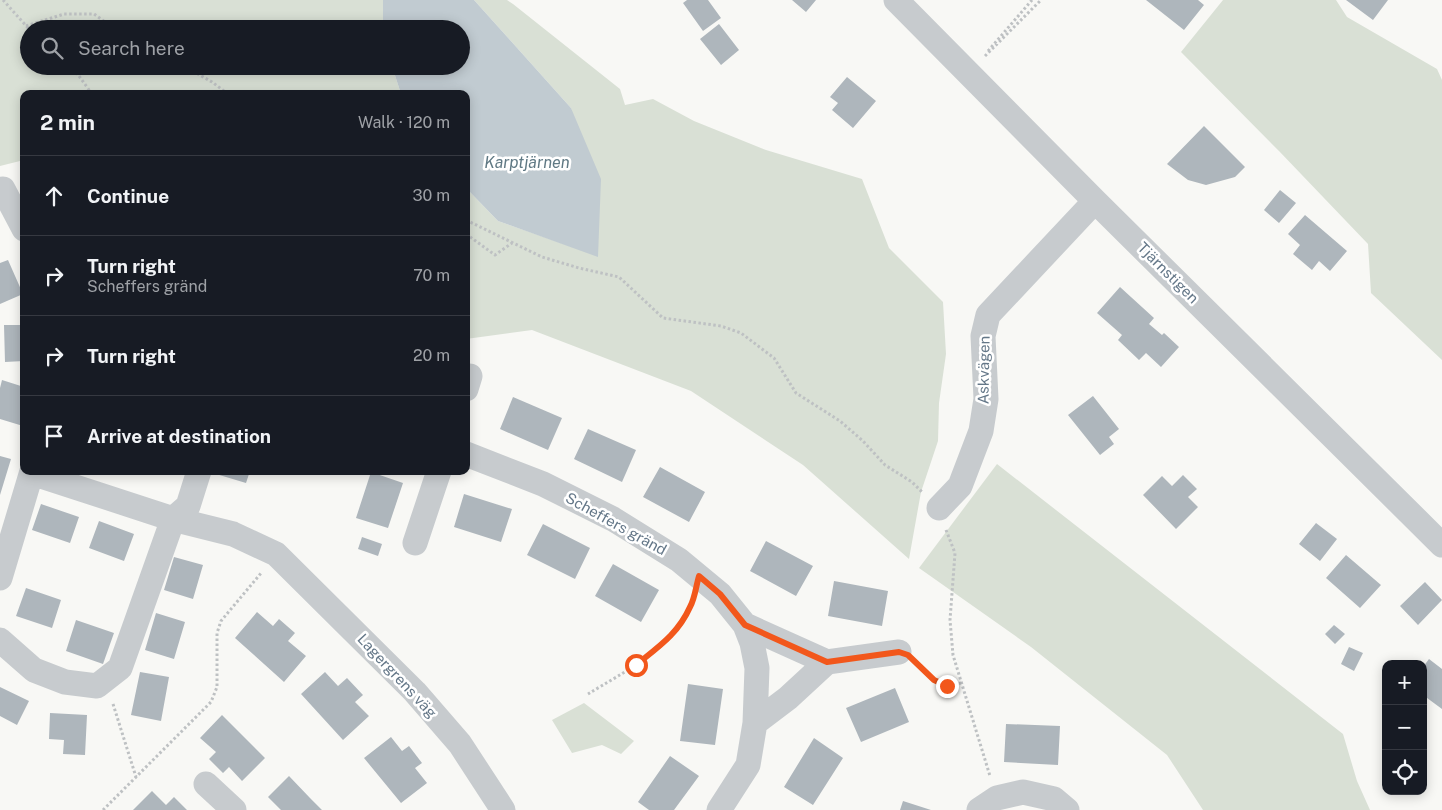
<!DOCTYPE html>
<html lang="en">
<head>
<meta charset="utf-8">
<style>
	:root { --surface:#171b24; --page:#242831; --text:#f1f3f6; --muted:#9ea1a6; --line:#363941 }
	body { margin:0; font-family:"Public Sans",sans-serif; background:var(--page); color:var(--text) }
	.controls { position:absolute; right:15px; bottom:15px; display:grid; overflow:hidden; border-radius:10px; box-shadow:0 2px 12px #0003 }
	.controls button { width:45px; height:45px; display:grid; place-items:center; padding:0; border:0; border-bottom:1px solid var(--line); background:var(--surface); color:var(--text); font:25px sans-serif }
	.stop { position:absolute; width:15px; height:15px; margin:-11px; border:4px solid #f2571b; border-radius:50%; background:#fff }
	.stop.end { background:#f2571b; border-color:#fff; box-shadow:0 1px 5px #0008 }
	.list { margin:0; padding:0; list-style:none }
	h2 { display:flex; justify-content:space-between; align-items:center; height:65px; margin:0; padding:0 20px; font-size:21px }
	h2 small { font-size:16px; font-weight:400; color:var(--muted) }
	.list li { display:grid; grid-template-columns:32px 1fr auto; gap:15px; align-items:center; box-sizing:border-box; height:80px; padding:0 20px; border-top:1px solid var(--line) }
	.list b { display:block; font-size:19px; white-space:nowrap }
	.list p { margin:0; font-size:16px; white-space:nowrap; color:var(--muted) }
	.list em { font-size:16px; font-style:normal; color:var(--muted) }
	.icon { flex:none; width:28px; height:28px; fill:none; stroke:currentColor; stroke-width:2; stroke-linecap:round; stroke-linejoin:round }
	.map { position:relative; flex:none; width:1442px; height:810px; overflow:hidden }
	.search { position:absolute; background:var(--surface); box-shadow:0 2px 12px #0003; left:20px; top:20px; width:450px; height:55px; display:flex; align-items:center; gap:12px; box-sizing:border-box; padding:0 18px; border-radius:28px; color:var(--muted); font-size:19px }
	.panel { position:absolute; background:var(--surface); box-shadow:0 2px 12px #0003; left:20px; top:90px; width:450px; height:385px; border-radius:10px }
	.map>svg:first-child { display:block }
	.green { fill:#d9e0d5 }
	.water { fill:#c1cbd1 }
	.building { fill:#aeb6bc }
	.lines { fill:none; stroke-linecap:round; stroke-linejoin:round }
	.path { stroke:#bec1c3; stroke-width:3; stroke-dasharray:2.5 2.5; stroke-linecap:butt }
	.minor { stroke:#c7cbce; stroke-width:25 }
	.route { stroke:#f2571b; stroke-width:6 }
	.labels { text-anchor:middle; stroke-width:5; stroke-linejoin:round; paint-order:stroke }
	.street-label { font-size:15px; fill:#647788; stroke:#fff }
	.water-label { font-size:16px; font-style:italic; fill:#607984; stroke:#fff }
</style>
</head>
<body>
<div class="map">
<svg width="1442" height="810" viewBox="0 0 1442 810">
	<rect width="100%" height="100%" fill="#f8f8f5"/>
	<path class="green" d="M0,0h383v29h-354v37h363l9,28h-377v66l-24,6z
		M474,0h33l6,4 107,85 5,16 28,-6 41,22 72,29 96,29 27,69 54,54 3,52 -7,49 -1,38 -17,51 -12,67 -106,-94 -112,-74 -159,-61 -66,9v-151l32,33 100,35 -27,-148z
		M1223,0h113l11,17 90,52 5,11v280l-71,-67 -3,-49 -89,-93 -98,-99z
		M997,464l346,270 14,47 13,29h-167l-36,-55 -136,-108 -112,-79z
		M584,703l50,38 -13,13 -19,-9 -30,8 -20,-33z"/>
	<path class="water" d="M383,0h91l97,108 30,71 -3,78 -100,-36 -32,-33v-94h-65l-9,-28h69v-37h-78z"/>
	<path class="building" d="M687,0h21l13,18 -18,13 -20,-28z
		M792,0h24l-10,12z
		M1146,0h52l6,5 -20,25z
		M1346,0h42l-15,20z
		M719,24l20,26 -18,15 -21,-26z
		M847,77l29,24 -23,27 -21,-18 6,-7 -8,-6z
		M1204,126l41,41 -10,10 -29,8 -18,-5 -21,-16z
		M1280,190l16,13 -17,20 -15,-13z
		M1305,215l42,36 -17,20 -11,-10 -7,9 -19,-16 7,-9 -12,-11z
		M8,260l15,34 -23,10v-41z
		M1120,287l34,31 -5,6 13,11 2,-2 15,14 -18,20 -15,-14 -7,7 -21,-20 4,-5 -25,-22z
		M4,325h20v36l-19,1z
		M2,380l22,7 -1,39 -23,-7v-31z
		M1093,396l26,33 -10,8 5,7 -14,11 -32,-40z
		M513,397l49,21 -14,32 -48,-21z
		M588,429l48,21 -14,32 -48,-23z
		M0,456l11,3 -11,36z
		M660,467l45,25 -16,30 -46,-25z
		M217,471h33l-4,12 -30,-9z
		M371,472l32,11 -15,45 -32,-10z
		M1183,475l14,14 -9,8 10,10 -22,22 -33,-34 19,-19 10,10z
		M464,494l48,15 -11,33 -47,-15z
		M41,504l38,13 -9,26 -38,-13z
		M99,521l35,13 -10,27 -35,-13z
		M1316,523l21,16 -17,22 -21,-17z
		M543,524l47,24 -15,31 -48,-24z
		M362,537l20,7 -4,12 -20,-7z
		M766,541l47,25 -17,30 -46,-25z
		M1346,555l35,30 -21,23 -34,-30z
		M174,557l29,8 -10,34 -29,-9z
		M613,564l46,26 -18,32 -46,-26z
		M834,581l54,10 -6,35 -54,-10z
		M1425,582l17,18 -24,25 -18,-19z
		M26,588l35,12 -9,28 -36,-12z
		M257,612l16,14 6,-7 16,14 -7,8 18,15 -22,26 -49,-44z
		M156,613l29,9 -11,37 -29,-9z
		M76,620l38,13 -11,31 -37,-13z
		M1334,625l11,9 -10,10 -10,-10z
		M1349,647l14,6 -9,18 -13,-7z
		M1429,659l13,10v40l-19,-14v-28z
		M140,672l29,5 -8,44 -30,-6z
		M325,672l13,14 9,-8 16,17 -8,7 14,14 -26,24 -42,-46z
		M688,684l35,5 -8,56 -35,-4z
		M0,687l29,14 -12,24 -17,-9z
		M895,688l14,34 -48,20 -15,-34z
		M50,713l37,2 -2,40 -22,-1 1,-14 -15,-1z
		M222,715l43,43 -23,23 -13,-14 -6,6 -14,-14 7,-7 -16,-14z
		M1006,724l54,2 -2,39 -54,-3z
		M391,737l11,14 7,-5 13,17 -7,5 12,15 -26,20 -37,-45z
		M814,738l29,20 -30,47 -29,-18z
		M670,756l29,20 -25,34h-25l-11,-8z
		M289,776l21,22 12,12h-41l-13,-13z
		M152,791l14,14 8,-8 13,13h-54z
		M903,801l28,9h-31z"/>
	<g class="lines">
		<path class="path" d="M3,0l26,29
			M26,26l38,-12h30l21,15
			M988,51l44,-51
			M985,56l56,-56
			M68,66l11,10 13,18
			M184,66l28,16 16,12
			M466,220l76,37 37,11 40,9 44,41 58,8 20,7 33,25 22,35 44,28 23,20 22,24 27,17 10,10
			M466,234l29,21 17,-12
			M946,530l9,23 -5,67 3,35 37,121
			M917,664l17,16 13,6 14,-3
			M588,694c34,-21 93,-50 104,-92
			M113,704l23,73
			M103,810l108,-108 6,-15v-54l4,-12 41,-49"/>
		<path class="minor" d="M896,0l199,201 347,344
			M3,189l21,40
			M466,389l4,-13
			M466,454l77,30 70,35 66,41 41,34 25,31 7,18 5,25 -2,55 -7,42 -29,45
			M32,473l141,46 60,15 43,20 139,138 45,52 43,66
			M939,508l21,-22 21,-55 5,-32 -3,-63 5,-21 107,-114
			M415,543l24,-72
			M0,578l32,-107
			M745,625l82,37 72,-10
			M0,640l34,30 31,12 32,4 23,-18 53,-149 15,-13 11,-35
			M755,723l33,-25 39,-36
			M206,784l28,26
			M979,810l18,-12 26,-6 31,7 13,11"/>
	</g>
	<g class="lines">
		<path class="route" d="M636,665c22,-18 42,-31 54,-58 5,-9 6,-21 9,-31l21,18 25,31 82,37 72,-10 9,3 26,25 13,6"/>
	</g>
	<g class="labels">
		<g class="street-label">
			<text transform="translate(1168 273) rotate(45)" y="5">Tjärnstigen</text>
			<text transform="translate(984 370) rotate(-89)" y="5">Askvägen</text>
			<text transform="translate(616 524) rotate(29)" y="5">Scheffers gränd</text>
			<text transform="translate(397 676) rotate(47)" y="5">Lagergrens väg</text>
		</g>
		<g class="water-label">
			<text x="527" y="168">Karptjärnen</text>
		</g>
	</g>
</svg>
<div class="controls">
<button>+</button>
<button>−</button>
<button><svg class="icon" aria-label="locate" viewBox="0 0 24 24"><circle cx="12" cy="12" r="6"/><path d="M12 2v4M12 18v4M2 12h4M18 12h4"/></svg></button>
</div>
<div class="stop" style="left:636px;top:665px"></div>
<div class="stop end" style="left:947px;top:686px"></div>
<div class="search"><svg class="icon" aria-label="search" viewBox="0 0 24 24"><circle cx="10" cy="10" r="6"/><path d="M15 15l6 6"/></svg>Search here</div>
<section class="panel">
<h2>2 min<small>Walk · 120 m</small></h2>
<ul class="list">
<li><svg class="icon" aria-label="ahead" viewBox="0 0 24 24"><path d="M12 20V5M6 11l6-6 6 6"/></svg><div><b>Continue</b></div><em>30 m</em></li>
<li><svg class="icon" aria-label="right" viewBox="0 0 24 24"><path d="M7 20v-9h11M14 6l5 5-5 5"/></svg><div><b>Turn right</b><p>Scheffers gränd</p></div><em>70 m</em></li>
<li><svg class="icon" aria-label="right" viewBox="0 0 24 24"><path d="M7 20v-9h11M14 6l5 5-5 5"/></svg><div><b>Turn right</b></div><em>20 m</em></li>
<li><svg class="icon" aria-label="arrive" viewBox="0 0 24 24"><path d="M6 21V4h12l-3 4 3 4H6"/></svg><div><b>Arrive at destination</b></div></li>
</ul>
</section>
</div>
</body>
</html>
